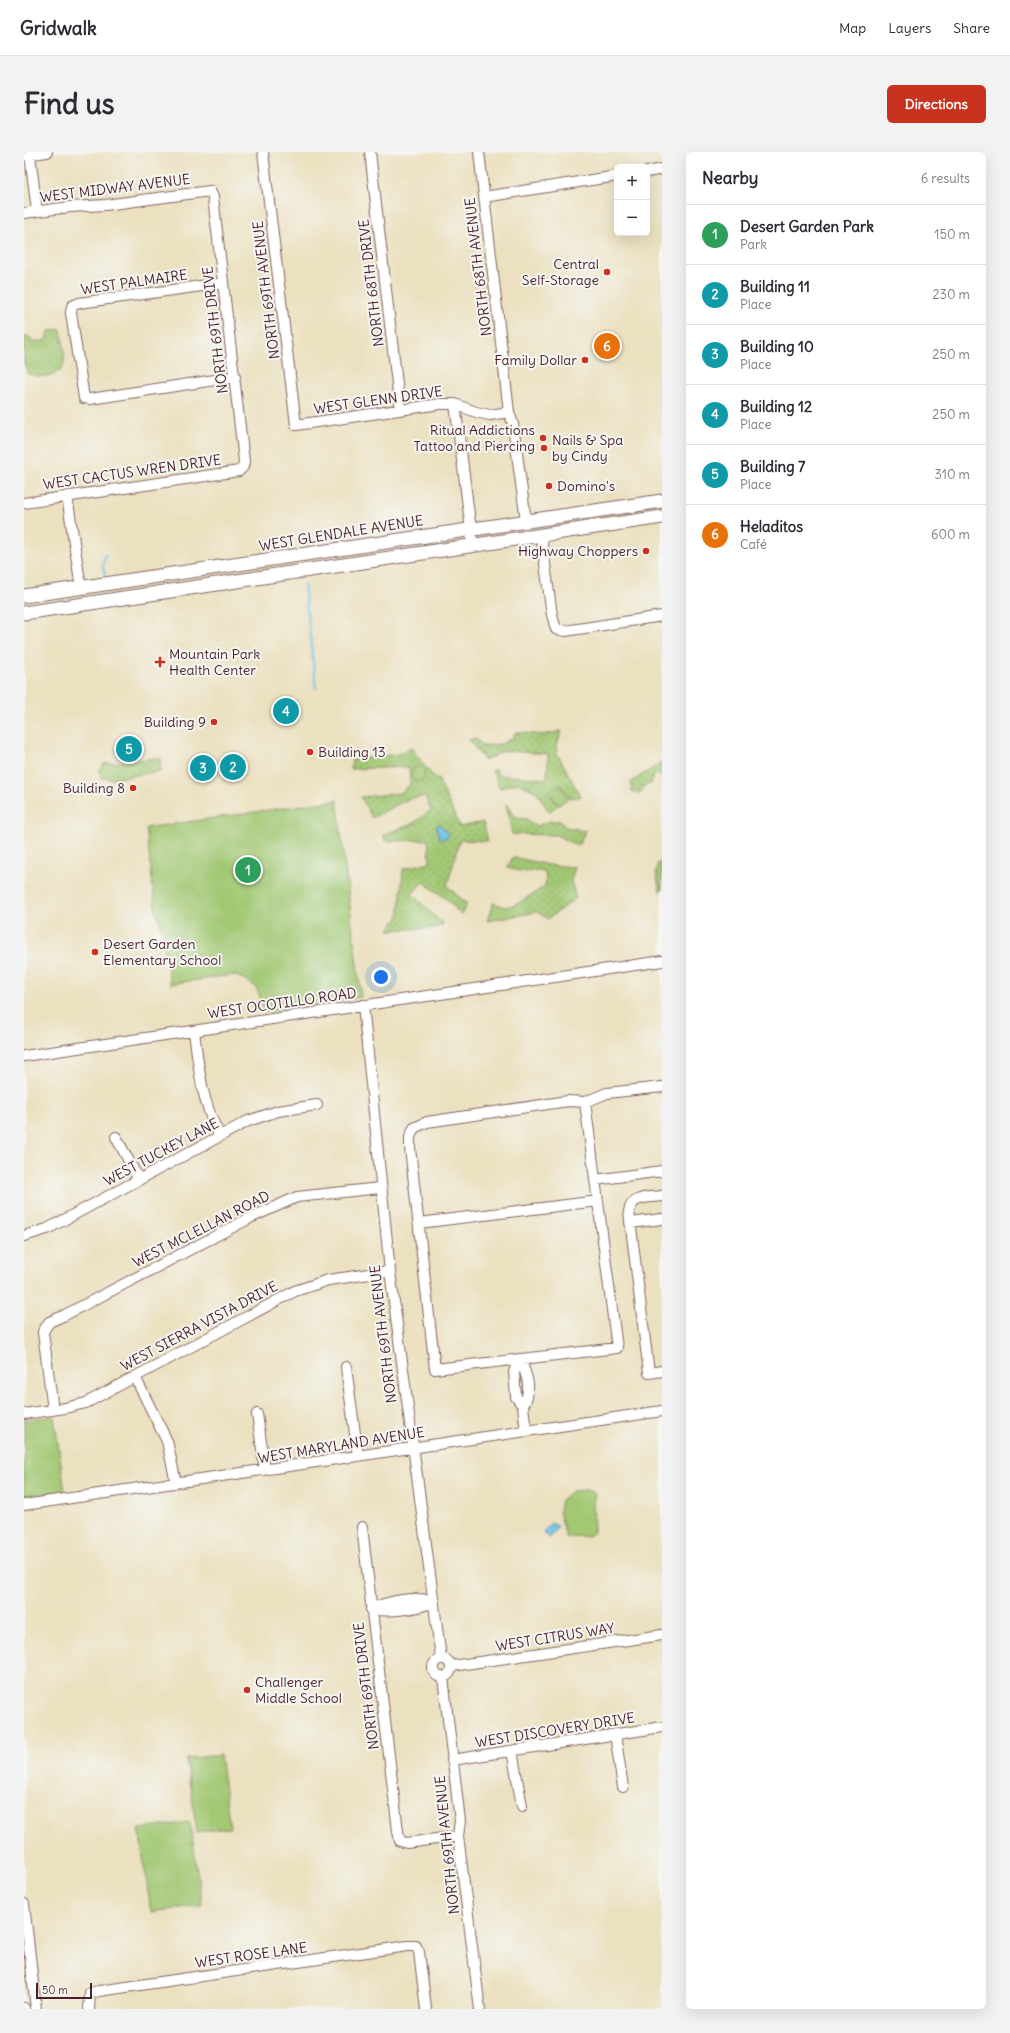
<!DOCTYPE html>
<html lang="en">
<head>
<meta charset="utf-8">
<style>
	:root { --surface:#fff; --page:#f2f2f3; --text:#2b2b33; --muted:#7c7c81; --line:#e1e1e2; --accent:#c8321e }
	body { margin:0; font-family:Delius,sans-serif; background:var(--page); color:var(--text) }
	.controls { position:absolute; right:12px; top:12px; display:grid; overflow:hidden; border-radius:6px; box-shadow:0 4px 16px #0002 }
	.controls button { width:36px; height:36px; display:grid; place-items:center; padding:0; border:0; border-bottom:1px solid var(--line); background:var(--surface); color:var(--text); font:20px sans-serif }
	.scale { position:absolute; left:12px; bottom:10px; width:56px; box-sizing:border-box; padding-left:4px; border:2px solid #4a1f2b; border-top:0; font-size:11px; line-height:14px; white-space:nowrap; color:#4a1f2b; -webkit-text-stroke:3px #f6f6f2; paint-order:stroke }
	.you { position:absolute; left:357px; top:825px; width:14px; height:14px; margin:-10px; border:3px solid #fff; border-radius:50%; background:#1a73e8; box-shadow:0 0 0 6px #1a73e833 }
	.badge { display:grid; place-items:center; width:26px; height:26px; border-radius:50%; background:var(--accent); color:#fff; font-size:13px; font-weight:700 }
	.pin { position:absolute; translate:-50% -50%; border:2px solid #fff; box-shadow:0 1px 4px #0006 }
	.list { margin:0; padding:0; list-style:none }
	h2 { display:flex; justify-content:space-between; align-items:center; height:52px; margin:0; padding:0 16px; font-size:17px }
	h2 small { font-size:13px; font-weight:400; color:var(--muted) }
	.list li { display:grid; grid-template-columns:26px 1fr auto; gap:12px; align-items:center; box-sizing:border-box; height:60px; padding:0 16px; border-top:1px solid var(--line) }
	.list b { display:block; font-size:15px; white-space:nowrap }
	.list p { margin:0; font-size:13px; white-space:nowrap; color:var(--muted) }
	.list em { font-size:13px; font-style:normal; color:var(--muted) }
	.map { position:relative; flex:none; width:638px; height:1857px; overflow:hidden; border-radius:6px }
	header { display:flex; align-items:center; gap:24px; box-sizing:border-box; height:56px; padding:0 20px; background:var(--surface); border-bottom:1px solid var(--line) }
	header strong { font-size:19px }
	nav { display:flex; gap:22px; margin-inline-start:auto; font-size:14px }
	.intro { display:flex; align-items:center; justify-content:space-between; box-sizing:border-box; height:96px; padding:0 24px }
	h1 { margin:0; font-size:28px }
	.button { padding:10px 18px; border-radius:6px; background:var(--accent); color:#fff; font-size:14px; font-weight:700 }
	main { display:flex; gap:24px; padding:0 24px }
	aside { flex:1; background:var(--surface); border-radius:6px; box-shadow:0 4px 16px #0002 }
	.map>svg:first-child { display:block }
	.grass { fill:url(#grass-dots); stroke:#76744f }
	.park { fill:#a2c873; stroke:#76744f }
	.water { fill:#6bc3e8; stroke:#5a718a }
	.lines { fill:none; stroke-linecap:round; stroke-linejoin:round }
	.stream { stroke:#6bc3e8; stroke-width:2 }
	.minor-casing { stroke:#82635f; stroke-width:12 }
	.major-casing { stroke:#82635f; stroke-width:15 }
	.minor { stroke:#fff; stroke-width:10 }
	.major { stroke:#fff; stroke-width:13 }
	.poi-dot { fill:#c8321e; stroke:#f6f6f2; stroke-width:1.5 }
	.labels { text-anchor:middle; stroke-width:4; stroke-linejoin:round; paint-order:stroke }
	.street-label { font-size:14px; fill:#4a1f2b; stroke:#f6f6f2 }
	.poi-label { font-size:14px; fill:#4a1f2b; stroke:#f6f6f2; text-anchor:end }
</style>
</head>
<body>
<header>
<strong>Gridwalk</strong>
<nav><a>Map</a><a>Layers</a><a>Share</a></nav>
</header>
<div class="intro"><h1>Find us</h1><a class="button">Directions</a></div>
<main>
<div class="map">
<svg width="638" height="1857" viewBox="0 0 638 1857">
	<defs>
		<pattern id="grass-dots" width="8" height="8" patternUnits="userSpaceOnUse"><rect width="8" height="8" fill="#a2c873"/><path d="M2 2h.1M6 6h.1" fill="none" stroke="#8dab64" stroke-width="1.8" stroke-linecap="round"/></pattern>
	</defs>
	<rect width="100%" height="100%" fill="#f6f6f2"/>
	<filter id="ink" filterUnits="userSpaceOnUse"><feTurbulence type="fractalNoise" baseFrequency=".025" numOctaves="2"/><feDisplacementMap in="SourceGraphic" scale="8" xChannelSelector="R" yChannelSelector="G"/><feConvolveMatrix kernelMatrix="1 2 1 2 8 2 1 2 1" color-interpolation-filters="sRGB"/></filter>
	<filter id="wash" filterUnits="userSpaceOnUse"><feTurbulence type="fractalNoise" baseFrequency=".012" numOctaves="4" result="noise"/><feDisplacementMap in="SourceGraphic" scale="16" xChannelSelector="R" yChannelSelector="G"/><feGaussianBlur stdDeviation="0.9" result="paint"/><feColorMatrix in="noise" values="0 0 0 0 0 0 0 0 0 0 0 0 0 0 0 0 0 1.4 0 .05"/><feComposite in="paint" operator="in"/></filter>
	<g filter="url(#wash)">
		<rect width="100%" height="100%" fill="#ebe0bf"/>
		<path class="grass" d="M37,177c2,19 12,43 -14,47 -7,1 -12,0 -19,-2l-4,-11v-26l4,-1 6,5h9l4,-3 2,-7z
			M538,579l-5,13v9l24,44 -12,1 -9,-13 -11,7 9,13 -9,7 -12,-20 -19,-9 -18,5 -8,-17 3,-2 3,6 49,4 1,-25 -41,-3 -6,1 -16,9 -16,-21 7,-2 7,8 18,-2 12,-6 2,-6 28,3z
			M387,596l21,27 6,4 22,48 23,-5 5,19 -28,-1 -13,46 20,18 -6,11 -13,-15 -25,-18 -11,12 31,30 -8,4 -46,2 10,-14 4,-47 27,-7 -2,-22 -43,1 -2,-6 31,-12 17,-13 -6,-14 -17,3 -36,19 -11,-21 40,-4 9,-9 -1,-17 -58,2 1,-10 47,-5z
			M638,610v13l-7,-2 -4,11 -6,1 -5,8 -8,-1 -1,-10z
			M482,652l9,14 12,1 9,7 15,-5h9l5,6 12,2 5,2 4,-1 -8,16 -22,-11 -44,-1z
			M489,705l35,8 27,2 -4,14 5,17 -28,21 -11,-7 -50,9 6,-18 13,4 11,-3 28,-18c4,-23 -8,-14 -22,-15 -5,0 -11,-2 -16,-3z
			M638,710v28l-2,1 -4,-18 2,-10z"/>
		<path class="park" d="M131,606l6,1 -1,12 -48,8 -10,-1 -3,-7 5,-7z
			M387 622a7 7 0 1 1 14 0a7 7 0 1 1-14 0Z
			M536,633l9,13 -11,7 -9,-13z
			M313,648l24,197 -97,15c-5,-22 -7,-29 -31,-37l-63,9 -9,-59 -5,-13 -10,-84z
			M30,1264l11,76h-12l-29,4v-76z
			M561,1338l10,2 -2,11 1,29 -4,4 -24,1 -7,-26 2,-11 11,-9z
			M196,1603l10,73 -33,4 -11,-73z
			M166,1670l12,83 -51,7 -12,-83z"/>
		<path class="water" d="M416,672l9,12 -6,3 -3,-1 -4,-11z
			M527,1371l7,3 -8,12 -7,-5z"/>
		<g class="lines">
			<path class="stream" d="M81,423l-2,-10 2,-11
				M280,432l12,104"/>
		</g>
	</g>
	<g filter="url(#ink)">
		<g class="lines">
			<g class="minor-casing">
				<path id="minor" d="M239,0l33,273 144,-21h15l21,8 14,3 19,-3
					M346,0l30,258
					M455,0l30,260 4,12 13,97
					M0,3l23,-3
					M6,3l7,56
					M623,20l15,-3
					M460,45l133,-21
					M0,61l46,-6 35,-2 105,-14 3,6 31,264 -1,6 -4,4 -215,32
					M199,131l-144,20 -7,3 -1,7 13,85 6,1 145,-22
					M431,252l18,142
					M43,344l14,92
					M517,383l11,80 4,14 9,2 97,-15
					M339,853l27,266 51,387
					M170,879c5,38 7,70 26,105
					M0,904l638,-95
					M544,949l17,1 32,246 -182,21 -25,-221v-11l4,-9 13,-6z
					M561,950l22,-9 55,-6
					M92,985l23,43
					M571,1028l67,-9
					M638,1044c-14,2 -30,0 -33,15l20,162 13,-2
					M395,1071l179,-22
					M606,1071l32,-4
					M0,1084l23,-7 15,-8 186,-100 30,-10 39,-6
					M495,1207l-5,13 2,25 7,9 3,25
					M495,1207c9,16 13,31 4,47
					M322,1215l12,89
					M111,1225l32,64 9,42
					M29,1258l-10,-78 6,-10 14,-6 187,-98 47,-21 83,-9
					M0,1262l41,-6 21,-5 209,-112 33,-11 62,-9
					M233,1262l8,56
					M0,1353l638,-94
					M338,1375l36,304 2,10 7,2 51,-7
					M347,1457c18,-8 44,-14 63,-7
					M347,1457c19,4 44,0 63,-7
					M409 1516a9 9 0 1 1 18 0a9 9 0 1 1-18 0Z
					M428,1514l210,-31
					M419,1525l17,144 -2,15 22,173
					M591,1582l8,53
					M488,1599l10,55
					M428,1608l210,-33
					M0,1752l12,105
					M0,1856v1
					M65,1857l1,-16 9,-2 309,-45h8l3,6 7,57"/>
			</g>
			<g class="major-casing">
				<path id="major" d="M0,444l638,-95
					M0,461l638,-96"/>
			</g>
			<use href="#minor" class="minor"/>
			<use href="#major" class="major"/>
		</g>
	</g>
	<g class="poi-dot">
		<circle cx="583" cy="120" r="4"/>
		<circle cx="561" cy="208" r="4"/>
		<circle cx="519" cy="286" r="4"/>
		<circle cx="520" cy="296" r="4"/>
		<circle cx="525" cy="334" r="4"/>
		<circle cx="622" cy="399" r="4"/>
		<path d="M134 504h4v4h4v4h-4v4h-4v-4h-4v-4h4z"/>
		<circle cx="190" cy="570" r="4"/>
		<circle cx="286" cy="600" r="4"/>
		<circle cx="109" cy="636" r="4"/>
		<circle cx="71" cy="800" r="4"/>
		<circle cx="223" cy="1538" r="4"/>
	</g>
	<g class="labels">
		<g class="street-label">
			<text transform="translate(91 36) rotate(-7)" y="5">WEST MIDWAY AVENUE</text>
			<text transform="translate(454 115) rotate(-97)" y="5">NORTH 68TH AVENUE</text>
			<text transform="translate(110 130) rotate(-8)" y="5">WEST PALMAIRE</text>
			<text transform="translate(347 131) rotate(-97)" y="5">NORTH 68TH DRIVE</text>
			<text transform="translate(242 138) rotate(-97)" y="5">NORTH 69TH AVENUE</text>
			<text transform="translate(191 178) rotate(-97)" y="5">NORTH 69TH DRIVE</text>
			<text transform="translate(354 248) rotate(-8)" y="5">WEST GLENN DRIVE</text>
			<text transform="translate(108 320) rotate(-8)" y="5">WEST CACTUS WREN DRIVE</text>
			<text transform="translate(317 381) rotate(-9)" y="5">WEST GLENDALE AVENUE</text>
			<text transform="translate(258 851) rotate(-8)" y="5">WEST OCOTILLO ROAD</text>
			<text transform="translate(137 1000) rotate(-28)" y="5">WEST TUCKEY LANE</text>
			<text transform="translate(177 1077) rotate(-27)" y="5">WEST MCLELLAN ROAD</text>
			<text transform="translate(175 1174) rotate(-28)" y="5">WEST SIERRA VISTA DRIVE</text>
			<text transform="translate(359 1182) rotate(-97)" y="5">NORTH 69TH AVENUE</text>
			<text transform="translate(317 1293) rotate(-9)" y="5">WEST MARYLAND AVENUE</text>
			<text transform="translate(531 1485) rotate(-9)" y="5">WEST CITRUS WAY</text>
			<text transform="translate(342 1534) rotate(-97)" y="5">NORTH 69TH DRIVE</text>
			<text transform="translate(531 1578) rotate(-9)" y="5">WEST DISCOVERY DRIVE</text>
			<text transform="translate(423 1693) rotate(-96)" y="5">NORTH 69TH AVENUE</text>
			<text transform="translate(227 1803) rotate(-8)" y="5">WEST ROSE LANE</text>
		</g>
		<g class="poi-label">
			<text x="575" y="117">Central<tspan x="575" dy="16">Self-Storage</tspan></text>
			<text x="553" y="213">Family Dollar</text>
			<text x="511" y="283">Ritual Addictions<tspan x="511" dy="16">Tattoo and Piercing</tspan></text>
			<text x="528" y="293" text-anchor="start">Nails &amp; Spa<tspan x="528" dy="16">by Cindy</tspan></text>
			<text x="533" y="339" text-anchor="start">Domino's</text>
			<text x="614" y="404">Highway Choppers</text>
			<text x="145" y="507" text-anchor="start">Mountain Park<tspan x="145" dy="16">Health Center</tspan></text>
			<text x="182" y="575">Building 9</text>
			<text x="294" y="605" text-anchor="start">Building 13</text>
			<text x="101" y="641">Building 8</text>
			<text x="79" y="797" text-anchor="start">Desert Garden<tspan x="79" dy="16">Elementary School</tspan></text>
			<text x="231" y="1535" text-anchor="start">Challenger<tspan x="231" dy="16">Middle School</tspan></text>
		</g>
	</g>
</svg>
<div class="controls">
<button>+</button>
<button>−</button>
</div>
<div class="scale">50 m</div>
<div class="you"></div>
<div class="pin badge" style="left:224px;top:718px;background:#2e9e5b">1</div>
<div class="pin badge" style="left:209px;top:615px;background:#0f9aa8">2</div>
<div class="pin badge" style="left:179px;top:616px;background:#0f9aa8">3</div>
<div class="pin badge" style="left:262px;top:559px;background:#0f9aa8">4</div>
<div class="pin badge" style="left:105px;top:597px;background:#0f9aa8">5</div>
<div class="pin badge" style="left:583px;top:194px;background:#e8710a">6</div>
</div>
<aside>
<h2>Nearby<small>6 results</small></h2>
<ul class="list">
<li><span class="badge" style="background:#2e9e5b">1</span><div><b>Desert Garden Park</b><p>Park</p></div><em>150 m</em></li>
<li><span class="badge" style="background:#0f9aa8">2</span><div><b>Building 11</b><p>Place</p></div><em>230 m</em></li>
<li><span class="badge" style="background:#0f9aa8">3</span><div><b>Building 10</b><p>Place</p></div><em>250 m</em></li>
<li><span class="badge" style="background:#0f9aa8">4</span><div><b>Building 12</b><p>Place</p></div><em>250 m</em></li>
<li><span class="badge" style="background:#0f9aa8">5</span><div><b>Building 7</b><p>Place</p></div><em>310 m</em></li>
<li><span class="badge" style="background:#e8710a">6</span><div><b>Heladitos</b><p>Café</p></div><em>600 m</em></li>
</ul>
</aside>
</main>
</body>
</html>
